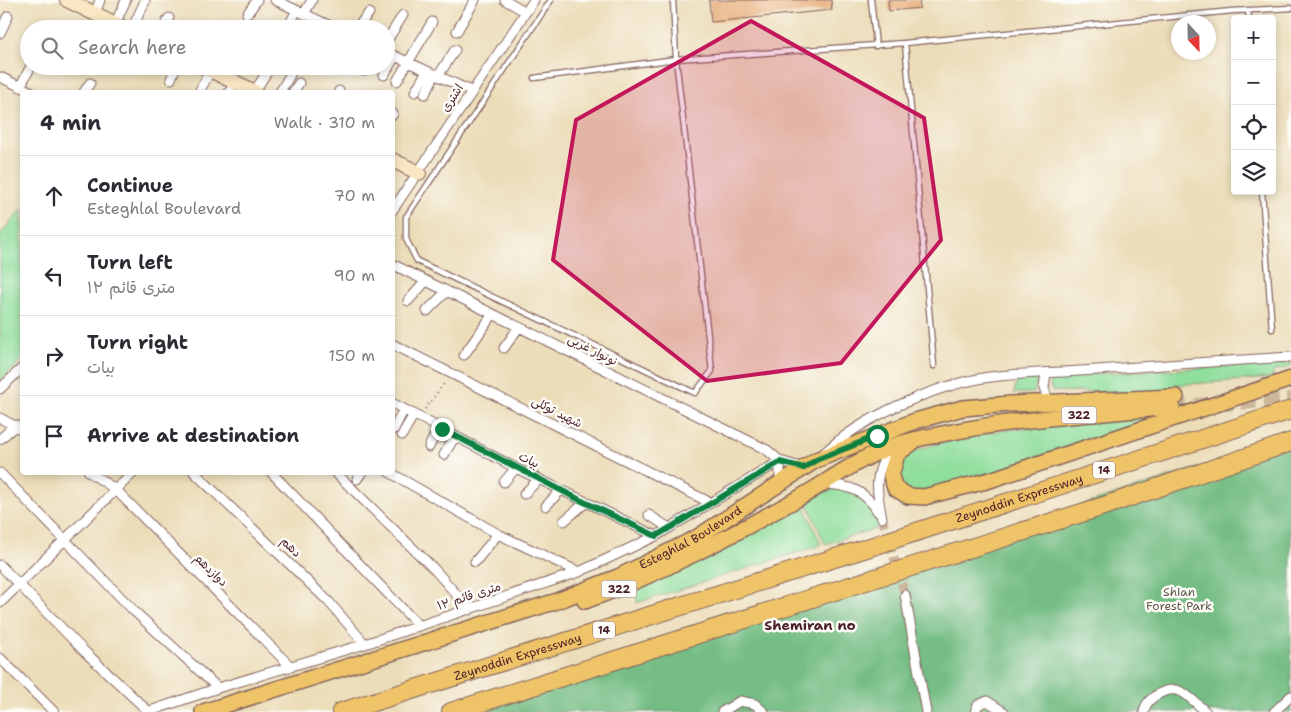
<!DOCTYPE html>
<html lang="en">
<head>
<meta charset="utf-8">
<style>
	:root { --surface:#fff; --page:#f2f2f3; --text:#2b2b33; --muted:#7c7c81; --line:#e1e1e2 }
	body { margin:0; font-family:"Shantell Sans","Playpen Sans Arabic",sans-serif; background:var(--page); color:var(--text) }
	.controls { position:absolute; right:15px; top:15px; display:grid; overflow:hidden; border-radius:5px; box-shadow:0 2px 8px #0003 }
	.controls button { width:45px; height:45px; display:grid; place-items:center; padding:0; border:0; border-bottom:1px solid var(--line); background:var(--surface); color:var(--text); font:25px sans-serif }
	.compass { position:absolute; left:1171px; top:15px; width:45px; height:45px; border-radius:50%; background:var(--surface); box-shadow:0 2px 8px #0003; rotate:158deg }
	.stop { position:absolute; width:15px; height:15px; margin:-11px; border:4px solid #0b8043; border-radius:50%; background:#fff }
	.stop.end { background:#0b8043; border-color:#fff; box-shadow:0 1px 5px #0008 }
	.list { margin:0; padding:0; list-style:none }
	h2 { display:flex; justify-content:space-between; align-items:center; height:65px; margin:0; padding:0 20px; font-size:21px }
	h2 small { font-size:16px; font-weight:400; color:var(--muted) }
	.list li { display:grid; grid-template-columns:32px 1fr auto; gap:15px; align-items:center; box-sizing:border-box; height:80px; padding:0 20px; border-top:1px solid var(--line) }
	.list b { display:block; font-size:19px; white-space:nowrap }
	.list p { margin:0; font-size:16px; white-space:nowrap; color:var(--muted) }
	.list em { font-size:16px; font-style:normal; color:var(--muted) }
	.icon { flex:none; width:28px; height:28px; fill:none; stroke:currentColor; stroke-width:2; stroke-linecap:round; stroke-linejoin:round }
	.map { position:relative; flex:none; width:1291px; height:712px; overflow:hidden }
	.search { position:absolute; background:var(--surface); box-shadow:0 2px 8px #0003; left:20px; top:20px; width:375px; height:55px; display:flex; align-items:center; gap:12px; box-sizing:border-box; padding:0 18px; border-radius:28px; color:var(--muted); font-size:19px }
	.panel { position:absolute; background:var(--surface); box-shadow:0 2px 8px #0003; left:20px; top:90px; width:375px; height:385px; border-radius:5px }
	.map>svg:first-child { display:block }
	.green { fill:#90de9c; stroke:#6d7e64 }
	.forest { fill:#74bd84; stroke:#5f6e58 }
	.building { fill:#e8ac78 }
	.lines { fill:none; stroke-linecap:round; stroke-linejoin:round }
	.street-tunnel { stroke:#ccb79d; stroke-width:9; stroke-dasharray:9 4.5; stroke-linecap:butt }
	.primary-tunnel { stroke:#ccb79d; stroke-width:15; stroke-dasharray:15 8; stroke-linecap:butt }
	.lane-casing { stroke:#83625d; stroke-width:7 }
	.street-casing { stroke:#83625d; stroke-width:11 }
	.secondary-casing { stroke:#83625d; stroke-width:16 }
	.primary-casing { stroke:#83625d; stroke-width:18 }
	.highway-casing { stroke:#83625d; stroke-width:20 }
	.path { stroke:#83625d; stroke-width:2; stroke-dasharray:1 4; stroke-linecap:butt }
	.lane { stroke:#fff; stroke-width:4.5 }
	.street { stroke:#fff; stroke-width:9 }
	.secondary { stroke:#f9e7c3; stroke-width:14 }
	.primary { stroke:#efc469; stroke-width:15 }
	.highway { stroke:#efc469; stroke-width:18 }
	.route { stroke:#0b8043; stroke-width:6 }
	.marked { fill:#c2185b; fill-opacity:0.2; stroke:#c2185b; stroke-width:4; stroke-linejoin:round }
	.labels { text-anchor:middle; stroke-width:5; stroke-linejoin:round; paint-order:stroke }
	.shield { fill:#fdfcf7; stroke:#806168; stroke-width:1 }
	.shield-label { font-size:11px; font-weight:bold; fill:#4a1f2b }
	.street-label { font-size:12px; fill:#4a1f2b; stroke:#fdfcf7 }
	.park-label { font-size:12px; fill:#5f584d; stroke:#fdfcf7 }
	.neighbourhood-label { font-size:14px; font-weight:bold; fill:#4a1f2b; stroke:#fdfcf7 }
</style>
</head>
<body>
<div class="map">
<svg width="1291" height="712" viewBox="0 0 1291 712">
	<rect width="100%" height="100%" fill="#fdfcf7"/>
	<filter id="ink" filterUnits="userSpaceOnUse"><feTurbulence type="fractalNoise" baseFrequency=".02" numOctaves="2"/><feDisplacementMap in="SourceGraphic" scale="10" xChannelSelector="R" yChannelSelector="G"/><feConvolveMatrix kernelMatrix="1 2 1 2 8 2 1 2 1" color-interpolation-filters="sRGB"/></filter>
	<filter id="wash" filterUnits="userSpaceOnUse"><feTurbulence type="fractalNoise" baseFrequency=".0096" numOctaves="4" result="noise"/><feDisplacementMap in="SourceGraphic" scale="20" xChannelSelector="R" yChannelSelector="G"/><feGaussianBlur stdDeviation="1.12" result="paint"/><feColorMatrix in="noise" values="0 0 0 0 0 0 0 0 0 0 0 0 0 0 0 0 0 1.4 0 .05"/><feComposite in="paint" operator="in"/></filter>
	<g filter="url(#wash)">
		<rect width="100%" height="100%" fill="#ecddb9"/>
		<path class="green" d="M22,209v151l-22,21v-146z
			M1291,363v4l-18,4v7l-98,7 1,9 -124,-3 -2,-6 3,-9z
			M1038,378l-4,15h-20l3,-13z
			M1177,413l-196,65 -67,15 -13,-7 -5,-15 7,-17 43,-13 50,-10z
			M833,489c23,1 42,16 48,38l-56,17 -19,-44z
			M803,502l18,43 -184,58 -1,-10 8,-9z"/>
		<path class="forest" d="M1291,438v274h-848z"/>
		<g id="blocks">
			<path class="building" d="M709,0h122l1,10 -121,12z
				M888,0h31l1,8 -31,3z"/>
		</g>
	</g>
	<g filter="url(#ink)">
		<use href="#blocks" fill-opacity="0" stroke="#83625d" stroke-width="1"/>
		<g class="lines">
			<path class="street-tunnel" d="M882,518l23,77"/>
			<path class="primary-tunnel" d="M1172,407l119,-8"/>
			<g class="lane-casing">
				<path id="lane" d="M551,0l-145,217v22l11,22 278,132 17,-22 -36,-312 -3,-59
					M871,0l5,46
					M1248,10l1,9
					M905,43l29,323
					M534,78l142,-19 229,-16 327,-32 59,-3
					M1262,191l10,138"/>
			</g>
			<g class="street-casing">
				<path id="street" d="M275,0l62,29
					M505,0l21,12
					M95,14l5,-14
					M247,14l10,-14
					M304,14l8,-14
					M115,24l11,-24
					M288,27l9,-17
					M102,29l5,-9
					M132,29l13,-28
					M163,29l6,-11
					M181,29l1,-3
					M356,29l13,-16
					M457,31l18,-31
					M0,33l8,-17
					M386,42l17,-27
					M386,52l85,39
					M364,71l3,-5
					M384,75l11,-19
					M438,76l17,-26
					M0,77l32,15
					M171,79l5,-13
					M229,80l9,-14
					M397,81l35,-59
					M20,87l11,-21
					M84,92l6,-9
					M199,92l14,-26
					M229,92l7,-9
					M254,92l17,-26
					M280,92l10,-17
					M293,92l6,-9
					M339,92v-1
					M415,92l12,-21
					M425,94l10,-20
					M392,115l1,-1
					M392,211l142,-211
					M392,264l375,186 13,11 24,7
					M408,301l18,-20
					M427,311l20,-20
					M392,344l317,158
					M504,348l15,-21
					M464,355l29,-41
					M1046,373l-2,15 4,13
					M0,389l22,-21
					M392,403l124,65 140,68
					M0,418l22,12
					M394,429l10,-20
					M402,435l12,-21
					M0,439l16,-14
					M429,447l10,-20
					M823,454c39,-37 108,-67 160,-76 38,-6 77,-5 114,-8 65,-5 129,-9 194,-13
					M444,455l11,-19
					M89,472l26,17 176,178
					M194,472l135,130 36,42
					M271,472l148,154
					M335,472l100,98 35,40
					M389,472l109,62 81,38
					M0,473l134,138 84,77
					M357,479l5,-7
					M504,482l12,-14
					M780,483v-22
					M825,484c24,1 41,7 53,28
					M524,494l15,-15
					M546,506l15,-16
					M649,515l20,13
					M882,518c-6,-29 -9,-44 9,-70
					M564,521l21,-18
					M475,562l23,-28
					M0,565l84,86 65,61
					M905,595l21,117
					M0,603l134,-131
					M0,658l54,54
					M147,712l71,-24 147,-44 214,-72 77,-36 124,-75
					M722,712l18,-11 15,3 9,8
					M975,712l3,-7 9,-4 17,11
					M1144,712c1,-7 5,-12 11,-16 25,-15 32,0 51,16
					M1274,712l17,-16"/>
			</g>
			<g class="secondary-casing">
				<path id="secondary" d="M67,0l59,29
					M202,66l53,26
					M392,160l27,13"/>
			</g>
			<g class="primary-casing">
				<g id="primary">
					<path d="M912,443l-15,11 -6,22 4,12 13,8 16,1 66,-17 301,-101"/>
					<path d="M585,601c75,-27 144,-64 214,-103 30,-17 57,-38 89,-50 18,-8 40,-11 59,-15 74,-15 150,-19 225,-26"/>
					<path id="s1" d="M203,712l354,-111 61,-24 78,-39 120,-78 99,-39 48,-13 47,-4 166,-7"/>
				</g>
			</g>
			<g class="highway-casing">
				<g id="highway">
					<path id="s2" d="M341,712l526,-164 424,-138"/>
					<path d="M451,712l656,-207 184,-63"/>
				</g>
			</g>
			<path class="path" d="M425,409l21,-28"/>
			<use href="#lane" class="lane"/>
			<use href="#street" class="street"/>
			<use href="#secondary" class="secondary"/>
			<use href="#primary" class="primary"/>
			<use href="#highway" class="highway"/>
		</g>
	</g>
	<g class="lines" filter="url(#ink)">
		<path class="route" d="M442,429l138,71 76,36 124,-74 24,6 12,-8 61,-24"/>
	</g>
	<path class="marked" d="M751,21l173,97 17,122 -100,123 -134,18 -154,-121 23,-140z"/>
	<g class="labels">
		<g class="shield">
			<rect x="1061.5" y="406.5" width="35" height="17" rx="4"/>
			<rect x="1093" y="461.5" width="22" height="17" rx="4"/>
			<rect x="601.5" y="580.5" width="35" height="17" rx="4"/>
			<rect x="593" y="621.5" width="22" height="17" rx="4"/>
		</g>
		<g class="shield-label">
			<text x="1079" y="419">322</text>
			<text x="1104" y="474">14</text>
			<text x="619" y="593">322</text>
			<text x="604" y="634">14</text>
		</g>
		<g class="street-label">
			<text transform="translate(452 98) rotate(-57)" y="4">اشتری</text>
			<text transform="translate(593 350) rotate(27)" y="4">نونوار غربی</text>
			<text transform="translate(557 412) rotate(27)" y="4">شهید توکلی</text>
			<text transform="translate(529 460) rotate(26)" y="4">بیات</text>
			<text dy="4" stroke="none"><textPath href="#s2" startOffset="711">Zeynoddin Expressway</textPath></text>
			<text dy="4" stroke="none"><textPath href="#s1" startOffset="519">Esteghlal Boulevard</textPath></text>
			<text transform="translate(291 547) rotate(44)" y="4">دهم</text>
			<text transform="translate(211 570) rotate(44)" y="4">دوازدهم</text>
			<text transform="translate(469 596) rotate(-18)" y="4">۱۲ متری قائم</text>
			<text dy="4" stroke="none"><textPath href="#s2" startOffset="185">Zeynoddin Expressway</textPath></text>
		</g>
		<g class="park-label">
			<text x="1179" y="596">Shian<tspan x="1179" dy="14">Forest Park</tspan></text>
		</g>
		<g class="neighbourhood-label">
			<text x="810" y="630">Shemiran no</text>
		</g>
	</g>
</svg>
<div class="controls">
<button>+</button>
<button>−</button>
<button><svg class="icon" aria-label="locate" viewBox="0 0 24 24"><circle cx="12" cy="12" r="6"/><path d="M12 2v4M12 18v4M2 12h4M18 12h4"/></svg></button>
<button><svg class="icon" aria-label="layers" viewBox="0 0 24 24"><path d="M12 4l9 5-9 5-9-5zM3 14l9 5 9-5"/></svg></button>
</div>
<svg class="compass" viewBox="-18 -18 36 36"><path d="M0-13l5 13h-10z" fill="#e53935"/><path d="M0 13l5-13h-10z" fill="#7c7c81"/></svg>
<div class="stop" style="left:877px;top:436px"></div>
<div class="stop end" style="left:442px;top:429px"></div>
<div class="search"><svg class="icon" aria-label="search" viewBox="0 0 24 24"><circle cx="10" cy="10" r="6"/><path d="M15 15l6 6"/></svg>Search here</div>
<section class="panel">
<h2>4 min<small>Walk · 310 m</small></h2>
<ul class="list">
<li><svg class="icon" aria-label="ahead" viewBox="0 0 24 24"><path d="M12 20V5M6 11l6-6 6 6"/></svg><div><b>Continue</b><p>Esteghlal Boulevard</p></div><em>70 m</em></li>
<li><svg class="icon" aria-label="left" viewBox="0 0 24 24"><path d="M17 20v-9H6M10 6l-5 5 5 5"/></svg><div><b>Turn left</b><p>۱۲ متری قائم</p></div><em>90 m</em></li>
<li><svg class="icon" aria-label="right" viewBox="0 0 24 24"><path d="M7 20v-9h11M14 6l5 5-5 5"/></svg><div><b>Turn right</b><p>بیات</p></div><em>150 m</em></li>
<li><svg class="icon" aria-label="arrive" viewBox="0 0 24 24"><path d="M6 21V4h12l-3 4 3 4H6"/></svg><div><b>Arrive at destination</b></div></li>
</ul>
</section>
</div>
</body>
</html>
